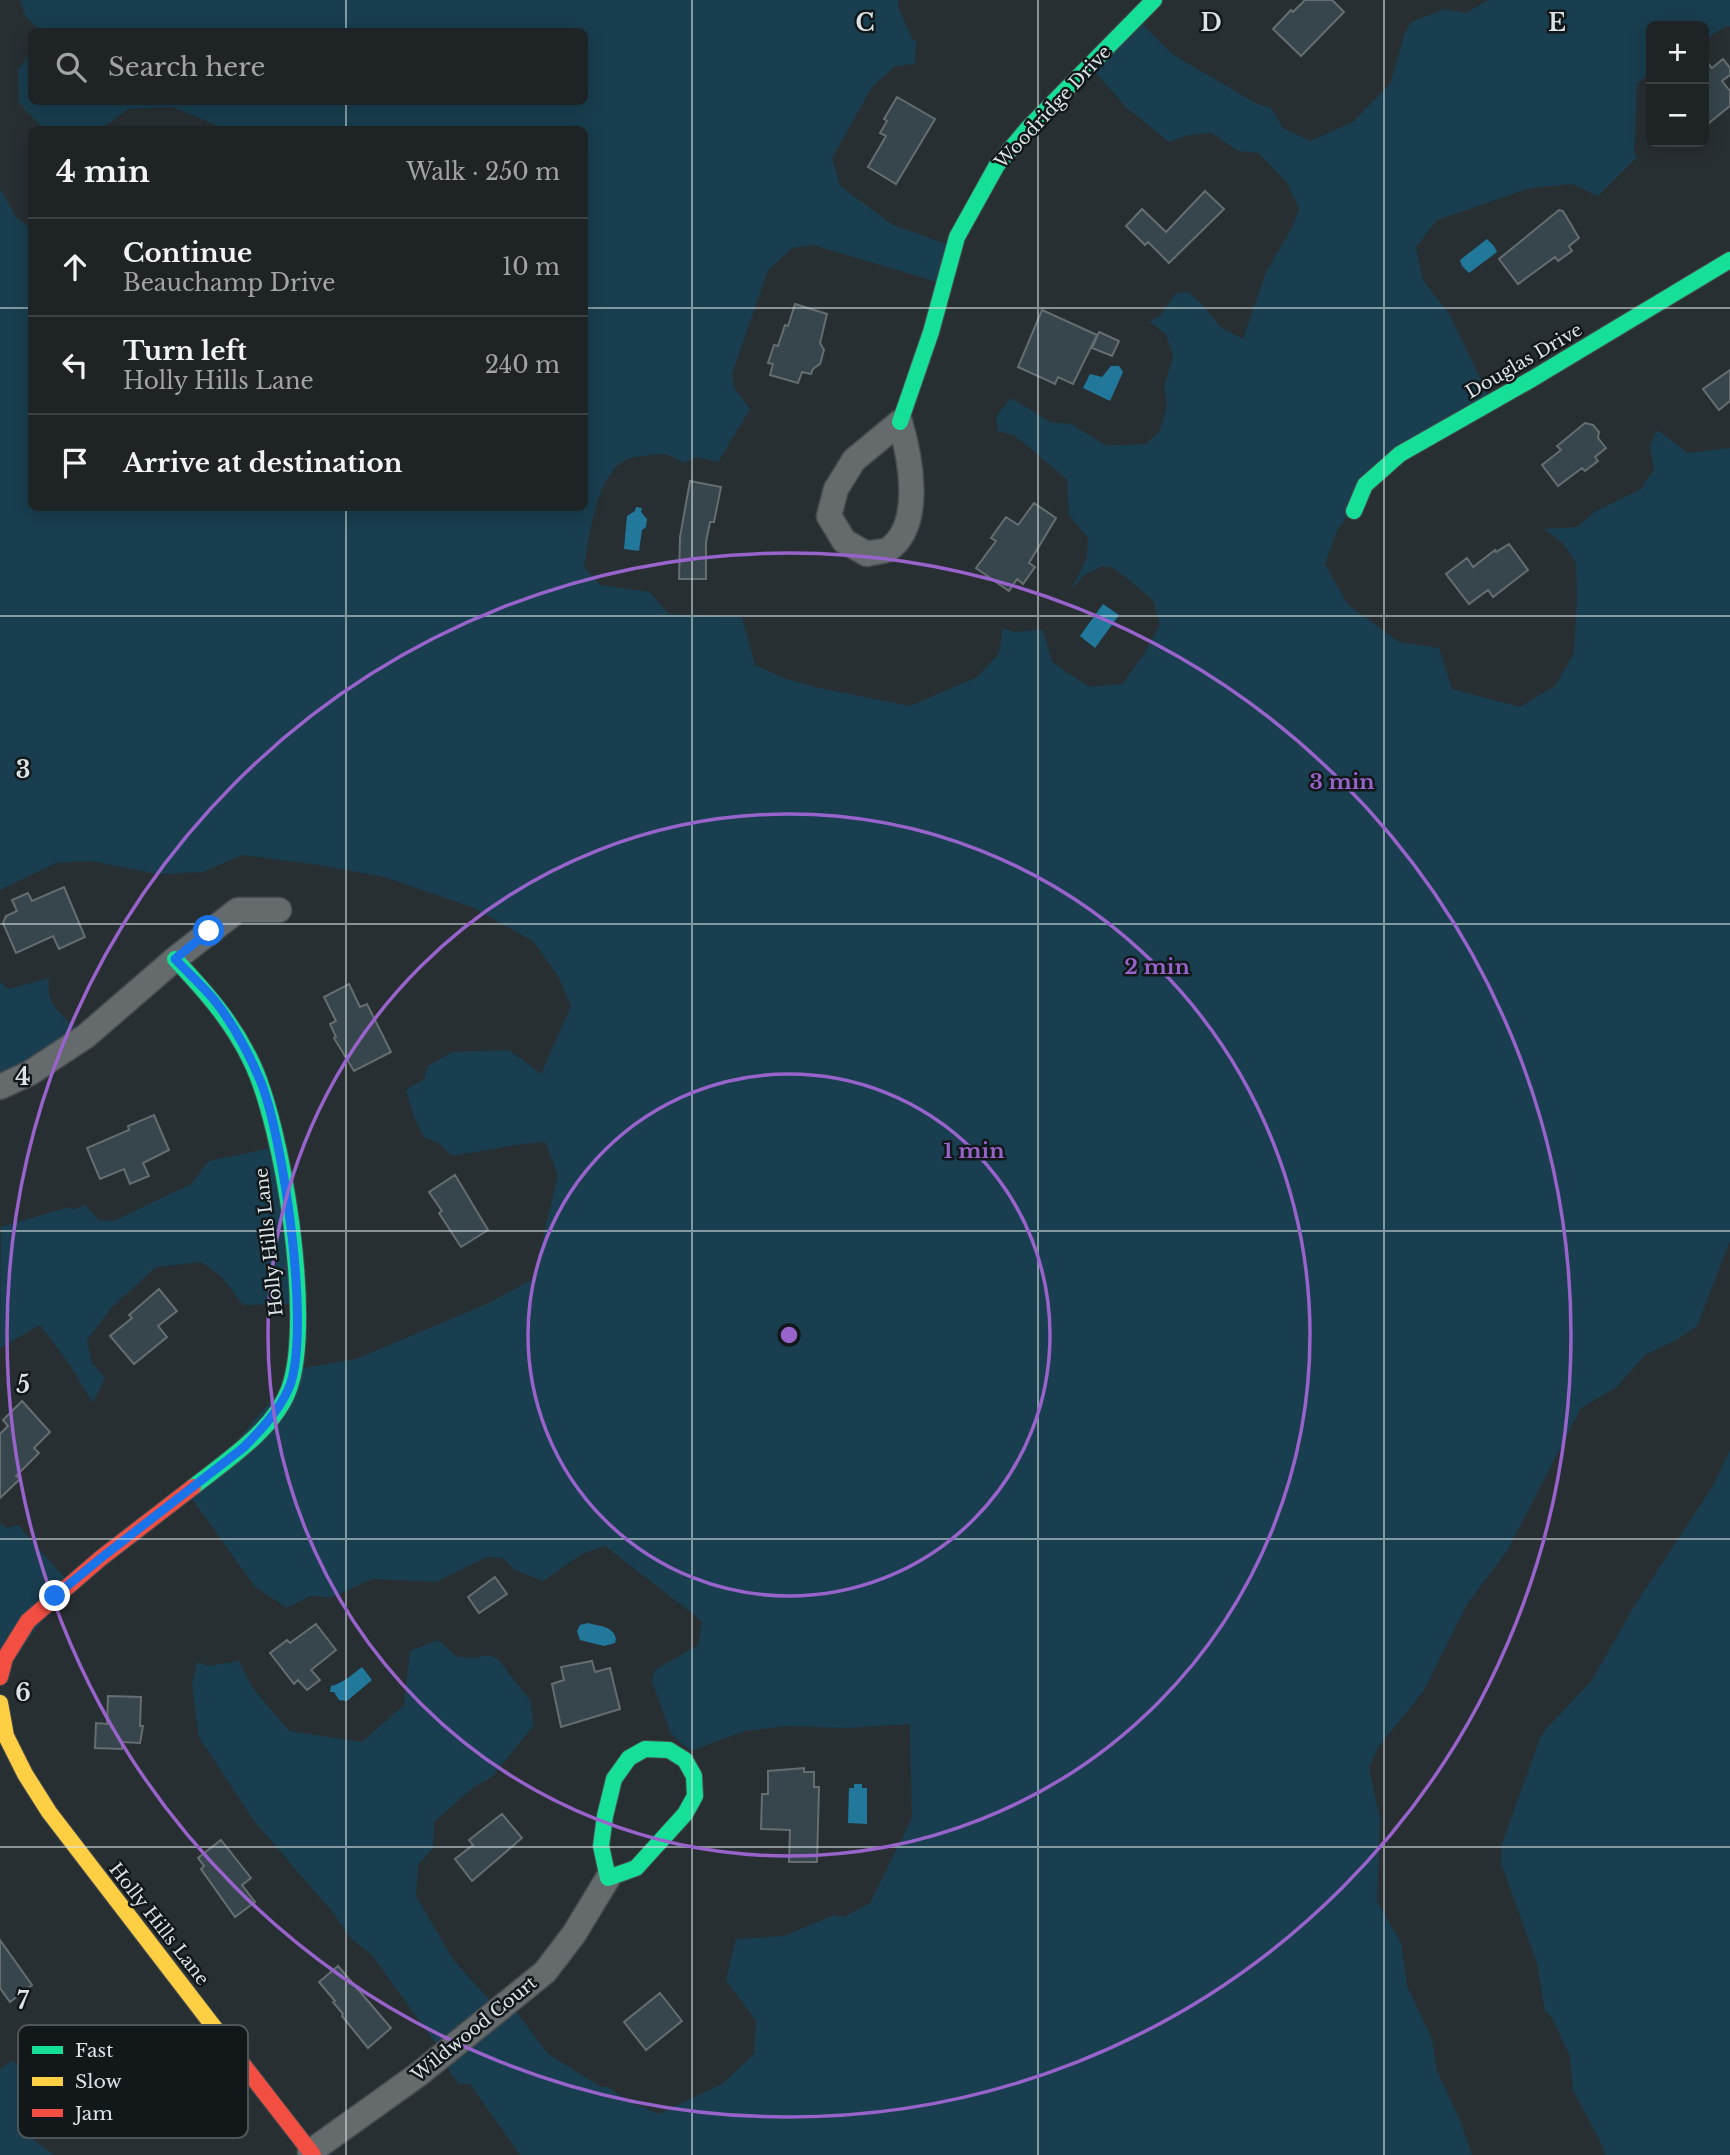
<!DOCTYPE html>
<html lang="en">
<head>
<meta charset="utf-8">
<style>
	:root { --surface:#1e2326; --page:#2b2f32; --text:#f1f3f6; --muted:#a1a4a7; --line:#3c4043 }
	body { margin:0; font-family:"Libre Baskerville",serif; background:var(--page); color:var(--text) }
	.controls { position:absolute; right:21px; top:21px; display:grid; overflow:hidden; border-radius:10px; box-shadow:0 4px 18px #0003 }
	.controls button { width:63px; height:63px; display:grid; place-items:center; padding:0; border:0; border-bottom:2px solid var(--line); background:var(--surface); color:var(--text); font:35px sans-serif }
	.stop { position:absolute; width:21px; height:21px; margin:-16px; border:5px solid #1a73e8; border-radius:50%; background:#fff }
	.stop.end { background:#1a73e8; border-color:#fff; box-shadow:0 2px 7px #0008 }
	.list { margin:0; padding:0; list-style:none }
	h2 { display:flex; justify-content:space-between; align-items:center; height:91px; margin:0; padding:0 28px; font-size:30px }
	h2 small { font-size:23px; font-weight:400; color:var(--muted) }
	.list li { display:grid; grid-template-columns:46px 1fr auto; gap:21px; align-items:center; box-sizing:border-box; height:98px; padding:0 28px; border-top:2px solid var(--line) }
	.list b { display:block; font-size:26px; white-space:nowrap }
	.list p { margin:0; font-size:23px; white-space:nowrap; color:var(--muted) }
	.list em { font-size:23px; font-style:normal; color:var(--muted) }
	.icon { flex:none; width:38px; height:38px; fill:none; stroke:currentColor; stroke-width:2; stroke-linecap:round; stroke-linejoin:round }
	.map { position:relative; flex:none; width:1730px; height:2155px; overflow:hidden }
	.search { position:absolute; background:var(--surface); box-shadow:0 4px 18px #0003; left:28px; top:28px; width:560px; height:77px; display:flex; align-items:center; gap:18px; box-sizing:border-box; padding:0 24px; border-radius:10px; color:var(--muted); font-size:26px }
	.panel { position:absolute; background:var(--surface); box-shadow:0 4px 18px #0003; left:28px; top:126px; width:560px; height:385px; border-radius:10px }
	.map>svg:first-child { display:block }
	.green { fill:#193e4f }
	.water { fill:#22789a }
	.building { fill:#37464c; stroke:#666d70; stroke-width:2 }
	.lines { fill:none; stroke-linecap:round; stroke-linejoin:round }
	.street-casing { stroke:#464c4f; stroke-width:27 }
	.fast-casing { stroke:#464c4f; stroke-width:18 }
	.slow-casing { stroke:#464c4f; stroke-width:18 }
	.jam-casing { stroke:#464c4f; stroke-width:18 }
	.street { stroke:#656a6d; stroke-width:24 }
	.fast { stroke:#16e098; stroke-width:16 }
	.slow { stroke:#ffcf43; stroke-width:16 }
	.jam { stroke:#f24e42; stroke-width:16 }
	.route { stroke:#1a73e8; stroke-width:9 }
	.grid { fill:none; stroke:#dbe3e7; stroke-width:2; stroke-opacity:0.55 }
	.ring { fill:none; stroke:#9863cb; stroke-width:3.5 }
	.labels { text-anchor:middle; stroke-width:5; stroke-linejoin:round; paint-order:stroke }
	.street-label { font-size:18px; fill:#dbe3e7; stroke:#12181a }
	.key { fill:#12181a; stroke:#4e5558; stroke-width:2 }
	.key-label { font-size:19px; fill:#dbe3e7 }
	.grid-label { font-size:23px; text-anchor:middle; font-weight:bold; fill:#dbe3e7; stroke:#12181a; stroke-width:5; stroke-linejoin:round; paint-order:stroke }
	.centre { fill:#9863cb; stroke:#12181a; stroke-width:3.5 }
	.ring-label { font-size:21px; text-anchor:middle; font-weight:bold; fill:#9863cb; stroke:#12181a; stroke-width:5; stroke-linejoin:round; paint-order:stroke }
</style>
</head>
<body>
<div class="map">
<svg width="1730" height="2155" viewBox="0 0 1730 2155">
	<rect width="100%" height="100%" fill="#282f33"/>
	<path class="green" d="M20,0h878v7l15,33h3l-1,24 -20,2 -23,21 -40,71 8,28 53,39 62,22 -14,36 -128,-38 -21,3 -24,22 -36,104 2,14 16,21 -32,53 -22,-5 -12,6c-18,-11 -20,-10 -41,-7 -4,1 -12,1 -16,3 -31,15 -38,78 -43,108l16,18 50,7 18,22 74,3 13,48 28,13 36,10 91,18 67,-29 22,-24 4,-25 11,4 29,-2 9,32 37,25 33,-3 22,-30 16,-29 -7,-25 -39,-32 -12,-2 -18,9 -13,15 16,-32 1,-20 -19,-23 -2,-36 -53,-44 -16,-4 -2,-15 15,-18 39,24 21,2 36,22 39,-2 14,-13 7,-26 -3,-18 9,-31 -7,-22 -17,-12 11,-6 16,-23 12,-1 15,13 17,22 23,12 23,-67 27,-46 6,-18 -12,-25 -28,-30 -21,-2 -26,-18 -24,2 -19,7 -42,-34 -35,-39 48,-47 32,32 85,50 14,4 12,20 27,13 43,-19 37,-38 15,-51 6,-11 34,-13 21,4 22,-13h242v26l-6,1 -20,14v-15h-53v46l-14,12 -3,69 3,4 -39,39 -26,-12 -41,4 -94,32 -21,27 7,33 26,34 39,80 -110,72 -42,67 -11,31 23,41 51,37 40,6 13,41 68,18 35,-21 19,-33 3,-53 -1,-37 -13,-20 -19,-14 33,-2 19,-16 45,-22 13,-20 -4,-24 7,-15 31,23 42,-5v793l-33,85 -19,13 -33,16 -28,32 -36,21 -74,143 -40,53 -44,88 -45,55 -9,21 11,51 -3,82 24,42 6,43 25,53 5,32 23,49 12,35h-952l-50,-71h-11l-9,-12 -13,-27 -66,-91 -20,-15 -17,-25 -80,-93 -55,-84 -7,-52 5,-23 11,4 31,-5 13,26 37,44 73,11 42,-37 6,-54 28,-11 19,17 20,1 9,-3 11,3 33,42 4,25 -43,53 -16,8 -41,36 -1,26 -15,17 -2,31 38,65 45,49 13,-4 36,48 53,33h7l20,14 31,13 63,-30 32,-30 2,-33 -30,-41 10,-41 48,-3 50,-21 10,2 26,-14 42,-85 -2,-94 -66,4 -57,-2 -43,5 -53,20 -20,-17 -19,-53 3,-11 43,-25 4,-24 -97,-75 -23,8 -39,27 -28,-11 -12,-12 -16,-1 -51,25 -64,-3 -39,18 -23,-1 -23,12 -32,-21 -65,-91 108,-127 58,-10 133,-56 44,-24 25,-104 -13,-33c-32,1 -62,11 -94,13l-11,-11 -16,-7 -10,-20 -8,-27 18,-11 4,-13 24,-14 57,-2 32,24 30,-68 -13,-30 -25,-35 -61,-34 -88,-30 -65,-12 -77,-10 -39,17 -46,2 -66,-13 -35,2 -56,27v-701l16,28 15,12 1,279h552v-378l-366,-1 -4,-5 -42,-17 -43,2 -23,16 -11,4h-51l-25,-26 -1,-33 13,-18 1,50h552v-70l-544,-1 -15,-16z
		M49,978c-5,26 14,37 30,54l-79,57v-107l9,7z
		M276,1147l21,157 -54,1 -22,-29 -20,-14 -45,5 -44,40 -25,33 5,23 13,15 -12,25 -23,-38 -30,-40 -40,23 1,-121 68,-20 4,3 12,-5 14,15 15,1 77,-37 18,-23z
		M1730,1450v705h-125l-3,-10 -29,-55 -3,-34 -18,-38 -7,-7 -8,-48 -36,-100 1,-19 39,-109 51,-55 43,-75 79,-121z
		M0,1523l7,5 11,-3 51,58 -69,96z
		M12,2061l21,14v19l20,29 -21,16 22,16h-54v-86z"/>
	<path class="water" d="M1487,239l7,7 3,6 -28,21 -7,-7 -2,-6z
		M1111,366h8l4,6 -13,29 -27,-13 7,-14 12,3z
		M636,507l6,1 -1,4 6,7 -1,8 -4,3 -3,21 -15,-2 3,-33 8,-5z
		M1103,604l16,11 -24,33 -15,-12z
		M588,1623c10,3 26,3 28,16l-1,4 -11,3 -24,-6 -3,-9 3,-6z
		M362,1667l10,13 -25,21 -8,-1 -5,-8h-4l1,-6c10,-2 21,-11 31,-19z
		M854,1784h8v4h5v36l-19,-1 1,-35h5z"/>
	<path class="building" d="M1305,0h27l12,12 -43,44 -28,-27 18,-19 2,2z
		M1704,58l8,10 11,-9 7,9v7l-8,6 8,10v15l-26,21z
		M897,97l38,22 -39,65 -28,-17 18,-31 -6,-3 7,-12 -3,-2z
		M1205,191l19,18 -55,54 -21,-21 -3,3 -19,-19 16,-17 24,23z
		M1559,210l4,1 16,27 -10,8 3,5 -14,10 -3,-4 -37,27 -19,-25z
		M795,304l32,10 -7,29 4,7 -4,14 -7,5 -2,5 -9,-2 -4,11 -28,-8 3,-11 -5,-1 6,-18 4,1 7,-21 3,1z
		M1042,310l55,25 -24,49 -15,-7 -3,7 -37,-17z
		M1099,332l20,9 -7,15 -20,-8z
		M1730,370v31l-11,9 -16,-21z
		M1585,423l8,2 6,7 -1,6 8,10 -11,9 3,4 -13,10 -3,-3 -24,18 -16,-21 19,-15 -4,-4z
		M690,481l31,6 -7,35h-4l-4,20v37h-27l1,-42z
		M1034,503l22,15 -27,45 6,4 -12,17 -6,-5 -8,12 -33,-23 20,-27 -5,-3 15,-21 12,8z
		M1509,544l19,26 -35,27 -5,-7 -19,14 -23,-30 21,-16 6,9 22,-17 1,2z
		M64,887l21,50 -26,12 -6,-13 -37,17 -13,-30 3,-7 11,-5 -5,-11 16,-7 4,8z
		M349,984l11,23 7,-3 24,48 -37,19 -20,-33 2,-1 -6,-13 6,-3 -12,-24z
		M154,1115l15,35 -26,13 6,13 -19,8 -6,-15 -24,10 -13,-31 42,-18 -1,-4z
		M455,1175l33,55 -27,17 -22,-34 3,-2 -13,-19z
		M159,1289l18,22 -19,15 9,11 -33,27 -24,-28 22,-18 -3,-3z
		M22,1401l28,31 -16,16 5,5 -23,23 4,3 -20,19v-64l8,-8 -5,-6z
		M495,1577l12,17 -28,19 -11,-16z
		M316,1624l20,26 -25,20 9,10 -13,10 -9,-10 -4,4 -24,-31 17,-13 3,3z
		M592,1661l3,11 15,-4 10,41 -59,18 -9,-43 12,-4 -3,-13z
		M108,1696l33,1 -1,29h3l-3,17 -18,-1v7l-27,-1 1,-25 11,1z
		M804,1768v4h10v15h5l-2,75h-28l1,-32 -29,-1 1,-35h6v-23z
		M502,1814l20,24 -50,43 -17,-22 18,-14 -4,-5z
		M221,1840l30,38 -9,7 13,17 -20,15 -34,-48 3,-3 -6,-8z
		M0,1940l32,45 -22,17 -10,-14z
		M338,1966l53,62 -23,20 -26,-32 1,-2 -10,-12 2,-1 -16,-19z
		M660,1993l22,28 -36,29 -22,-28z"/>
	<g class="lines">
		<g class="street-casing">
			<path id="street" d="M900,422c10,34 24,102 -11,127 -5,3 -16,3 -22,5l-23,-13 -15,-25 7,-27 18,-29z
				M0,1087l30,-14 56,-37 89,-77 63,-49h41
				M310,2152l109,-78 126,-102 29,-38 34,-56"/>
		</g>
		<g class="fast-casing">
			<path id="fast" d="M900,422l31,-90 26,-95 40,-72 32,-38 125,-127
				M1354,511l11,-26 35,-31 132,-75 198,-119
				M175,959c30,32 57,62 76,102 32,65 63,260 38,328 -14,40 -63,72 -96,98
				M645,1749l24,1 16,10 9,16 1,20 -10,18 -49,54 -28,10 -7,-32 4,-30 9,-37 15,-21z"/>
		</g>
		<g class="slow-casing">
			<path id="slow" d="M0,1703l6,33 19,38 24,38 188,245"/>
		</g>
		<g class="jam-casing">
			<path id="jam" d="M0,1677l5,-19 23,-37 73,-63 92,-71
				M237,2057l76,98"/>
		</g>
		<use href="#street" class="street"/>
		<use href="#fast" class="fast"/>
		<use href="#slow" class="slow"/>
		<use href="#jam" class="jam"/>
	</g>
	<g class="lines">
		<path class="route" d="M55,1596l46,-38 142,-110c17,-17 35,-36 45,-58 25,-52 -5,-256 -28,-310 -11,-26 -27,-56 -45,-79 -12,-15 -27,-28 -40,-42l34,-28"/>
	</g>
	<path class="grid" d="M346,0v32M692,0v2155M1038,0v2155M1384,0v2155M346,102v28M0,308h32M584,308h1146M346,508v1647M0,616h1730M0,924h1730M0,1231h1730M0,1539h1730M0,1847h1730"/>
	<g class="ring">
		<circle cx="789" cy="1335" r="261"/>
		<circle cx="789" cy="1335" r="521"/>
		<circle cx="789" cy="1335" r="782"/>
	</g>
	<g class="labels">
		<g class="street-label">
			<text transform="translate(1053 107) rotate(-47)" y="6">Woodridge Drive</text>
			<text transform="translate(1524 361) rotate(-30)" y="6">Douglas Drive</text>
			<text transform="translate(269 1242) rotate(-96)" y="6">Holly Hills Lane</text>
			<text transform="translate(159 1924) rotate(52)" y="6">Holly Hills Lane</text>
			<text transform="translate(474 2029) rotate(-39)" y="6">Wildwood Court</text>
		</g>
	</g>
	<rect x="18" y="2025" width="230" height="113" rx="10" class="key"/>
	<rect x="32" y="2046" width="31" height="8" fill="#16e098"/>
	<rect x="32" y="2077" width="31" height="9" fill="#ffcf43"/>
	<rect x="32" y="2109" width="31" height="8" fill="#f24e42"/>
	<g class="key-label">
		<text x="75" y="2057">Fast</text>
		<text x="75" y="2088">Slow</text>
		<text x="75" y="2120">Jam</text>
	</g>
	<g class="grid-label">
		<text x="865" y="31">C</text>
		<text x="1211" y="31">D</text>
		<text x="1557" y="31">E</text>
		<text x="23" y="778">3</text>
		<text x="23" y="1085">4</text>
		<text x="23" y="1393">5</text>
		<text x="23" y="1701">6</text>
		<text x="23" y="2009">7</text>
	</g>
	<circle cx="789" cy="1335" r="10" class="centre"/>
	<g class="ring-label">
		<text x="1342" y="789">3 min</text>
		<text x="1157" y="974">2 min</text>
		<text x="974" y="1158">1 min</text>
	</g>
</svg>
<div class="controls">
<button>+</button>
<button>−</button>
</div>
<div class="stop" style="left:209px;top:931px"></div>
<div class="stop end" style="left:55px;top:1596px"></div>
<div class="search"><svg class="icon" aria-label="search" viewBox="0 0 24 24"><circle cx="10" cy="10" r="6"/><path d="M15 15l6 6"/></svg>Search here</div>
<section class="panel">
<h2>4 min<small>Walk · 250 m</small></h2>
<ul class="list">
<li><svg class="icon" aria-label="ahead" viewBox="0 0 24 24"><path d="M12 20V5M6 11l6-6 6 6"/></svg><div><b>Continue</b><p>Beauchamp Drive</p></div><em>10 m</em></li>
<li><svg class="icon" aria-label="left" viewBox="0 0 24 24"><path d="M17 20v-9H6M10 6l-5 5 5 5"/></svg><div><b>Turn left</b><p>Holly Hills Lane</p></div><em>240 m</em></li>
<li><svg class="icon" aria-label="arrive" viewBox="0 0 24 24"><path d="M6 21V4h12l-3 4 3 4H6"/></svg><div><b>Arrive at destination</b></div></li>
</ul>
</section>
</div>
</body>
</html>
